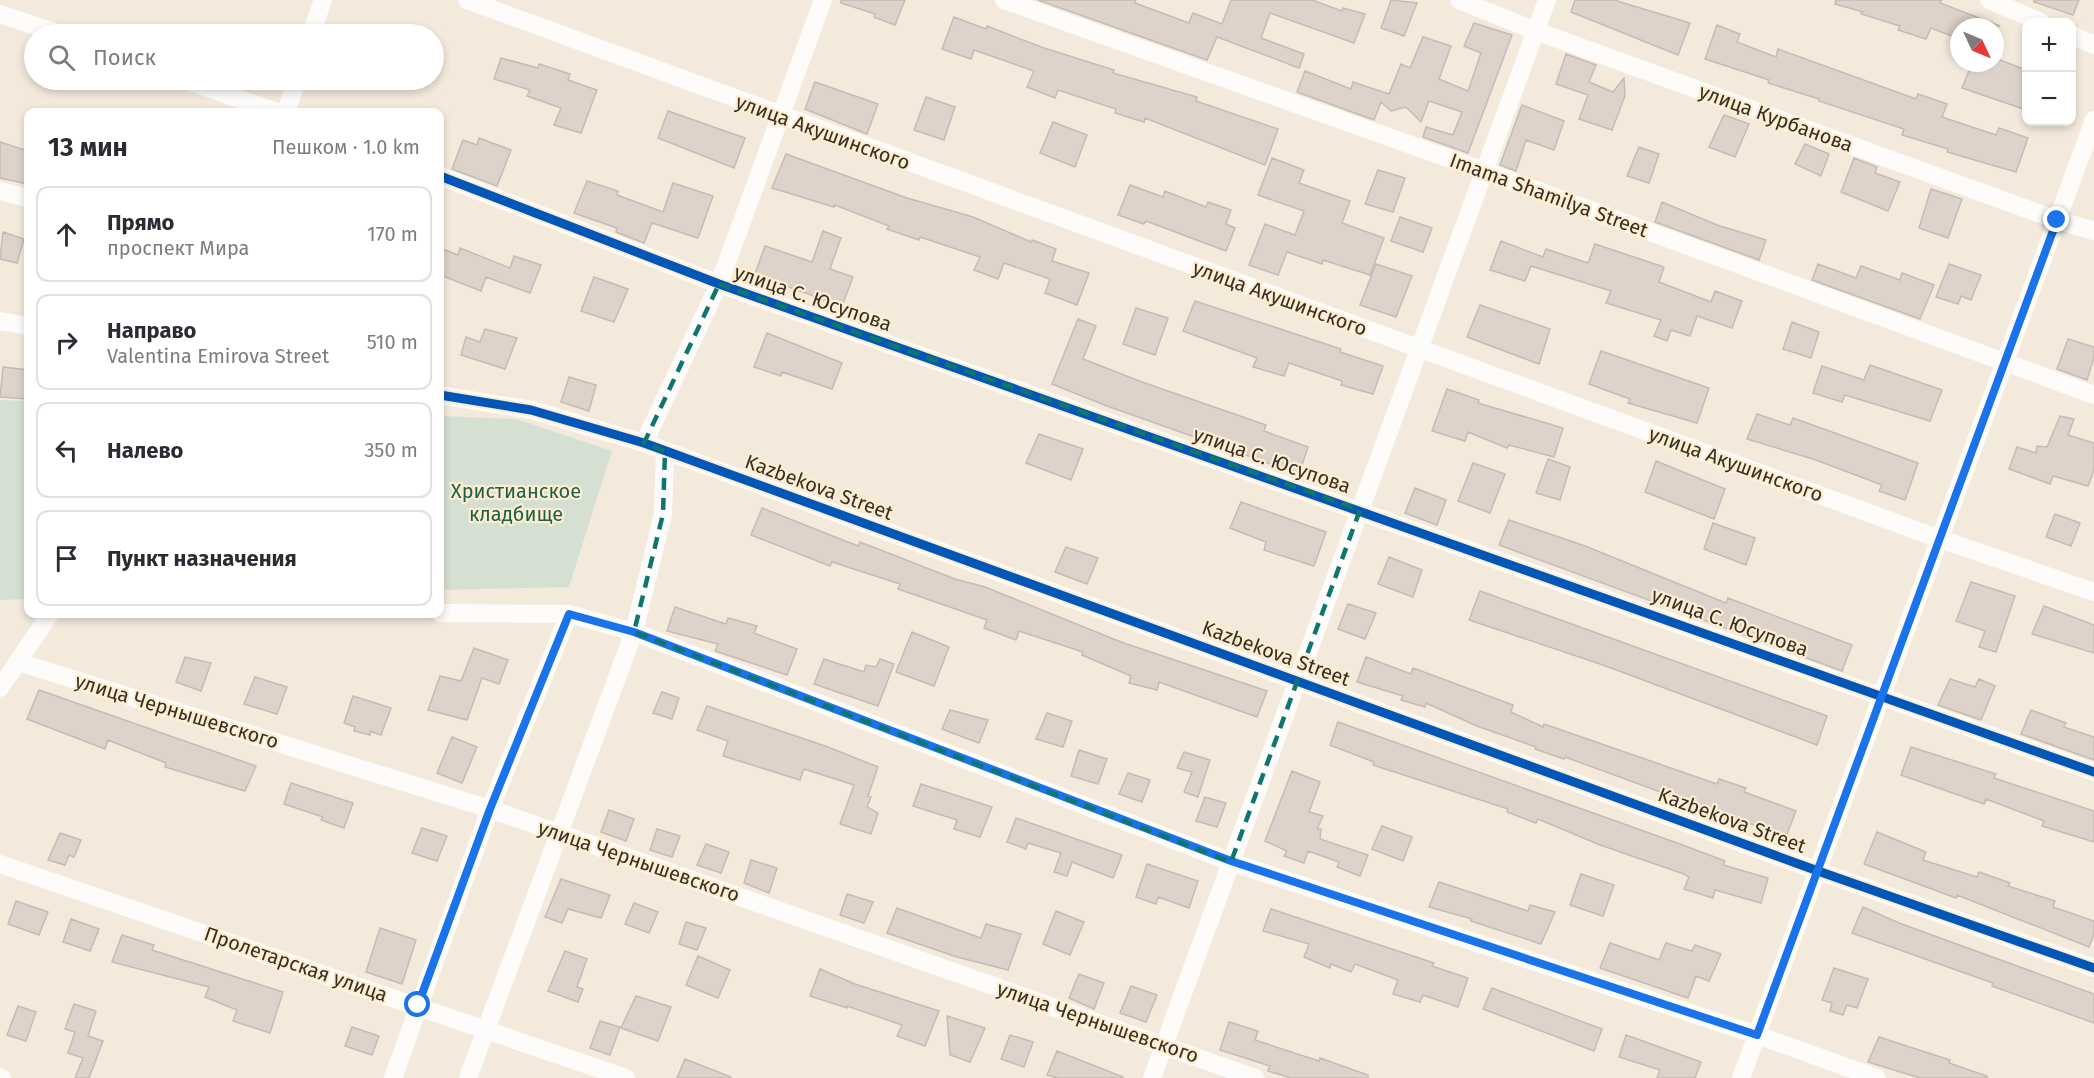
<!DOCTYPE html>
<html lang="ru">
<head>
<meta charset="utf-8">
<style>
	:root { --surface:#fff; --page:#f7f7f7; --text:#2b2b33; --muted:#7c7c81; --line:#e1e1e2 }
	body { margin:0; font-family:"Fira Sans",sans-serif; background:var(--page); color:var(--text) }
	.controls { position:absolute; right:18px; top:18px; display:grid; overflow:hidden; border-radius:12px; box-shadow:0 3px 9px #0003 }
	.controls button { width:54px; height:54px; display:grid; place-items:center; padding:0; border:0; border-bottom:2px solid var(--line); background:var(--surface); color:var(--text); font:30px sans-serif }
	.compass { position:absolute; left:1950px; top:18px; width:54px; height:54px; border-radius:50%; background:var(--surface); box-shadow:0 3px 9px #0003; rotate:134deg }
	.stop { position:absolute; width:18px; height:18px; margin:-14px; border:4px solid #1a73e8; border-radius:50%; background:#fff }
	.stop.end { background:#1a73e8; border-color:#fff; box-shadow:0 2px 6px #0008 }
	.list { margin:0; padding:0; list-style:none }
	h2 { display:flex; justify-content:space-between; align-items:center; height:78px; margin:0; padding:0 24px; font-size:26px }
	h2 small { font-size:20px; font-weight:400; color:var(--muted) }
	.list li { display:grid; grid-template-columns:39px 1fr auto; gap:18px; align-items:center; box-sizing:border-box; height:96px; margin:0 12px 12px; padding:0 12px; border:2px solid var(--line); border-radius:12px }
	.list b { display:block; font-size:22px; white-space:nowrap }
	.list p { margin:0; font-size:20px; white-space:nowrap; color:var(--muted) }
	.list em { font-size:20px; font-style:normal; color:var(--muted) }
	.icon { flex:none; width:33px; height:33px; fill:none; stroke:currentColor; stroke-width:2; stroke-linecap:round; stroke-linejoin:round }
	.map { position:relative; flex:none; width:2094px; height:1078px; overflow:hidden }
	.search { position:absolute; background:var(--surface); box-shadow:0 3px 9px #0003; left:24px; top:24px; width:420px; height:66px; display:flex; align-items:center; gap:15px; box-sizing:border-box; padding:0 21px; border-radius:33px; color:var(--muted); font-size:22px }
	.panel { position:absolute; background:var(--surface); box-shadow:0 3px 9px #0003; left:24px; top:108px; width:420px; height:510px; border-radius:12px }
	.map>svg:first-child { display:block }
	.green { fill:#d5e0d3 }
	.building { fill:#ded3cb; stroke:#c6bbb4; stroke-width:1.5 }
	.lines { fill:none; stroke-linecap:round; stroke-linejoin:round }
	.minor { stroke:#fdfcfa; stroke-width:18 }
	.cycleway-casing { stroke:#feedd1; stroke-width:13 }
	.cycleway { stroke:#0057b8; stroke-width:9 }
	.route { stroke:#1a73e8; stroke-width:8 }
	.marked { fill:none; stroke:#0f766e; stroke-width:4.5; stroke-dasharray:12 8; stroke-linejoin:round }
	.labels { text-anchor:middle; stroke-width:4.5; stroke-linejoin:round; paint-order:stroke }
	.street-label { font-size:20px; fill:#362f25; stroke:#feedd1 }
	.park-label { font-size:20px; fill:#196248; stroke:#feedd1 }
</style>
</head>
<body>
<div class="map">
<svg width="2094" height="1078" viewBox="0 0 2094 1078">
	<rect width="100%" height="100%" fill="#f4eadc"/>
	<path class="green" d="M0,400l28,1v198l-28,1z
		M440,416l76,3 96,32 -43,136 -129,3z"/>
	<path class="building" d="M841,0h64l-10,25 -21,-8 1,-3 -34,-11z
		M1038,0h98l-1,3 54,20 4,-10 29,11 9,-24h81l30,11 1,-3 22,6 -11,29 -84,-30 -9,25 43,16 -5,14 -82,-31 -10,23z
		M1391,0l26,3 -13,33 -23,-8z
		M1575,0h39l76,23 -12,32 -107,-43z
		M1836,0h106l-2,3 60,23 -41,1v12l-28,-11 -5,11 -28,-9 2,-4 -39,-12 2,-2 -28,-8z
		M2034,0h45l-6,15 -39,-13z
		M954,17l32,12 1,-3 57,22 70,22 -1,3 84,24 -1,4 82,28 -13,36 -120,-47 -1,4 -29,-9 1,-4 -58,-19 -3,8 -28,-11 7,-16 -60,-21 -3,9 -29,-10z
		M1474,23l38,12 -44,118 -45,-16 3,-10 27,8 9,-23 -33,-11 -8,21 -15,-15 -15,4 -10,-9 -7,18 -77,-28 8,-21 46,18 2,-7 36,12 12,-30 9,4 13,-31 28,9 -12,33 29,12 13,-38 -17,-7z
		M1717,25l23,9 -3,8 39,15 2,-8 138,50 2,-5 29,10 -5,13 54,18 3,-7 29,10 -12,34 -69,-20 1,-3 -46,-14 2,-6 -85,-28v-2l-51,-16 1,-3 -64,-21z
		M1566,54l30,11 -7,17 24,10 11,-14 1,18 -13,34 -33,-11 9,-24 -32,-11z
		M501,58l37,10 1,-4 31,10 -2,6 29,10 -16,43 -27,-8 7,-17 -34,-12 3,-6 -36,-11z
		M1995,58l31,12v40l-64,-22 10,-25h23z
		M815,82l63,22 -11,30 -62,-25z
		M926,97l29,10 -11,33 -30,-10z
		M1522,105l42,16 -10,29 -28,-10 -10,31 -16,-6z
		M668,111l77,27 -11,30 -76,-30z
		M1724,115l25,9 -14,33 -26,-10z
		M1053,122l34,13 -12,32 -35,-14z
		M479,138l32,12 -14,36 -45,-17 11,-29 14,5z
		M0,142l28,9v33l-28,-6z
		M1805,144l24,10 -8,22 -26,-12z
		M1639,147l20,7 -10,29 -22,-7z
		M786,154l121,44 66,19 58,25 1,-2 24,9 -4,12 37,12 -12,32 -32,-12 5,-14 -46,-16 -6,16 -24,-9 6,-13 -60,-20 -1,3 -32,-11 2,-3 -54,-21 -1,2 -62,-19z
		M1272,158l32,12 -5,13 51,18 -8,22 42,15 -14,37 -47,-15 -1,4 -35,-12 -9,23 -29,-10 16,-41 30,11 9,-24 -46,-16z
		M1854,158l23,9 -2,6 25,9 -12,29 -47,-19z
		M1378,170l27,8 -12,34 -28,-8z
		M587,181l31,10 -1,4 46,17 10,-29 40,13 -15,42 -46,-15 -8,20 -28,-11 1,-4 -43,-15z
		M1130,185l33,12 2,-6 41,16 2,-5 23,8 -5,14 9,4 -9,23 -80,-30 -2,3 -26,-9z
		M1931,189l31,10 -14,39 -29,-10z
		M1662,202l55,23 49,15 -7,20 -104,-38z
		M1400,217l32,11 -9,24 -32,-11z
		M823,231l18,7 -11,31 23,8 -11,29 -73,-26 -2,7 -15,-5 13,-36 47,16z
		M3,232l21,7 -7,24 -17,-4z
		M1501,241l42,16 3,-8 42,14 7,-19 69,23 -5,15 52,20 4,-11 27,10 -10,27 -35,-12 -7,20 -19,-6 -4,11 -13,-5 7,-16 -55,-17 5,-12 -80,-25 -6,15 -35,-11z
		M440,248l18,7 2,-7 50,20 4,-12 27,9 -11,28 -44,-16 -5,14 -41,-16z
		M1376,264l36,12 -16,41 -36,-12z
		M1818,264l38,14 5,-12 39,14 2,-7 32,12 -14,34 -108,-39z
		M1949,264l32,11 -10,25 -10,-4 -3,8 -22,-7z
		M594,277l34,12 -14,33 -33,-11z
		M1195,301l146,48 -1,3 43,14 -10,28 -32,-9 1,-4 -53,-18 -5,13 -31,-9 4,-9 -74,-27z
		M1480,305l70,24 -11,35 -72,-27z
		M1136,308l32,10 -13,37 -32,-11z
		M1078,319l18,7 -13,33 59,23 124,43 -2,6 44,16 -9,27 -192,-68 -55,-22z
		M1792,322l27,10 -8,26 -28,-9z
		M485,329l32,9 -12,31 -44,-14 5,-18 14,5z
		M767,333l75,30 -10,26 -50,-17 -1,4 -27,-9z
		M2068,339l26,8v10l-7,23 -30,-11z
		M1601,351l108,37 -12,35 -69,-20 2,-4 -41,-15z
		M1870,365l72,25 -12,31 -85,-26 -3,7 -29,-9 9,-27 42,14z
		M3,367l25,3v29l-28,-2z
		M569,377l27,8 -7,26 -28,-9z
		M1447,389l32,11 -1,3 85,25 -9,29 -45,-12 -2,3 -39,-16 -3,9 -33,-10z
		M1757,414l33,11 3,-7 125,45 -13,37 -26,-9 3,-6 -66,-25 -69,-21z
		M2060,416l14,3 -6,16 26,8v27l-6,16 -35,-10 -3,8 -41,-15 8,-22 19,6 1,-7 10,1z
		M1039,434l44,15 -12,31 -45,-17z
		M1548,459l22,8 -10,33 -24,-7z
		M1656,461l69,28 -11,30 -69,-27z
		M1473,463l32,11 -15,39 -32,-12z
		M1415,488l31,12 -9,25 -32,-12z
		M1241,502l85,30 -12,34 -50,-16 2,-8 -36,-14z
		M762,508l96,38 2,-4 95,37 30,8 136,55 146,49 -10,26 -98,-35 -2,8 -28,-7 2,-7 -49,-21 1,-3 -64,-21 -3,9 -32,-12 3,-8 -89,-31 2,-5 -68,-22 -2,4 -79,-31z
		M2055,514l25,9 -9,23 -25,-9z
		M1509,520l76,26 141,57 2,-5 124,47 -10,26 -343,-126z
		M1713,523l42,15 -9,27 -42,-16z
		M1066,547l32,11 -11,26 -32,-12z
		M1389,557l33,13 -9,27 -35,-13z
		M1971,582l44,14 -19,56 -17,-5 6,-16 -29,-10z
		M1480,591l347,125 -10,29 -214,-80 -134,-45z
		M1348,604l28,9 -11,26 -27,-10z
		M2044,606l50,19v28l-62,-19z
		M675,607l51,17 2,-6 29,8 -3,7 43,16 -10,26 -72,-24 3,-7 -51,-13z
		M912,632l37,15 -15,39 -38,-14z
		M474,648l34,12 -9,24 -17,-6 -15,42 -39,-10 12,-34 21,5z
		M185,657l26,6 -10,28 -25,-9z
		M1366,657l45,17 2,-6 100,37 -2,7 32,15 1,-3 173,60 2,-5 27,9 -2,4 52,19 -10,26 -51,-19 -2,4 -27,-9 1,-4 -142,-52 -1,2 -29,-10 1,-2 -59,-21 -51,-23 -1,4 -24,-7 2,-4 -46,-14z
		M824,659l40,13 2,-7 10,2 4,-8 14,5 -16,42 -64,-22z
		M255,677l32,10 -10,27 -33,-10z
		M1950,679l25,8 4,-8 16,7 -14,34 -43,-15z
		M39,690l217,76 -11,25 -80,-24 1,-4 -58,-23 -3,9 -78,-30z
		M662,692l17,6 -7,21 -19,-6z
		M353,696l38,12 -10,27 -11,-4v4l-16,-4 1,-4 -11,-4z
		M707,706l121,41 50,20 -10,29 3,1 -4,10 11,6 -7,21 -31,-10 14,-39 -50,-16 -4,11 -77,-24 5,-15 -31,-11z
		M950,710l38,10 -9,23 -37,-14z
		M2031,710l35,13 -2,4 30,10v23l-73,-26z
		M1047,713l25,8 -9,26 -27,-8z
		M1338,722l342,122 45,17 -2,4 45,13 -7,25 -46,-13 -2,8 -29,-9 5,-12 -5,-3 -84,-29 -62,-26 -2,4 -29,-11 1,-3 -135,-44 1,-3 -44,-17z
		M452,737l25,10 -15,36 -25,-10z
		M1911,747l85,27 -2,4 100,33v31l-52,-16 2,-5 -58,-22 -2,5 -83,-29z
		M1079,750l28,9 -9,25 -27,-8z
		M1184,752l26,8 -12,37 -14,-5 8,-20 -15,-4z
		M1292,771l28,11 -11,30 14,4 -6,13h4l-1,10 48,16 -8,21 -23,-9 2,-5 -31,-11 -4,12 -20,-7 3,-5 -22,-10z
		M1128,773l22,7 -8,22 -23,-8z
		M291,783l62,20 -9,25 -23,-8 2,-3 -39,-13z
		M921,784l71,23 -12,30 -26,-8 3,-9 -44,-14z
		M1205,797l21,6 -9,24 -21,-6z
		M609,810l25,9 -8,22 -25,-9z
		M1016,818l106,37 -9,23 -41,-16 -5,14 -13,-4 7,-19 -33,-10 -2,6 -19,-7z
		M1382,826l30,11 -9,24 -31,-12z
		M422,828l25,8 -10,25 -25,-8z
		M657,829l23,7 -8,21 -22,-7z
		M1877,832l49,20 -3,8 54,17 2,-5 31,11 -2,3 47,15 -2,6 41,14v13l-5,13 -132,-52 -1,3 -92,-34z
		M60,833l21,7 -7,17 -5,-2 -4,10 -17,-5z
		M706,844l23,8 -8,21 -24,-8z
		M751,860l26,8 -8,25 -25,-10z
		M1147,864l51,17 -9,27 -31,-11 -2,7 -20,-7z
		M1581,874l33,11 -11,31 -33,-11z
		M561,879l49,16 -9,23 -33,-9 -6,14 -17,-6z
		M1439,882l89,29 2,-6 25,7 -14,32 -70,-23 1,-2 -43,-12z
		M847,894l26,8 -9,21 -24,-8z
		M16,901l32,11 -9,23 -31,-11z
		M634,903l24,9 -9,21 -24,-9z
		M1863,907l36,16 195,71v29l-102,-37 1,-3 -141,-50z
		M897,908l84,30 5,-14 35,10 -13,36 -51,-13 -70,-24z
		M1271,909l163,54 -2,3 36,12 -10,29 -35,-12 -3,7 -27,-8 5,-14 -43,-16 -4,8 -20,-8 -1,4 -26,-11 5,-13 -46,-13z
		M1056,911l28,11 -14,33 -27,-11z
		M71,919l28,10 -9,22 -27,-9z
		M686,922l20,6 -9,22 -18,-6z
		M380,928l36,12 -14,44 -36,-12z
		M122,935l32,10 -2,5 131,42 -13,41 -37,-12 4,-11 -32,-13 4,-10 -97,-25z
		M1610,943l49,17 7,-17 26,8 3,-6 26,9 -12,27 -13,-5 -8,22 -88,-30z
		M565,951l22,8 -10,28 6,2 -5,13 -30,-11z
		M698,956l32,14 -12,28 -32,-13z
		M1834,968l34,11 -11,29 -10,-3 -4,10 -13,-4 2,-8 -10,-3z
		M820,969l35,15 84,27 -14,35 -28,-10 5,-11 -55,-19v2l-37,-12z
		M1079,974l25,9 -10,26 -25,-11z
		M1131,986l26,9 -11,27 -26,-9z
		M1492,988l110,41 -8,22 -111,-42z
		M636,996l35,11 -13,34 -37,-13z
		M74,1004l22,7 -8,25 15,5 -14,37h-14l8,-20 -15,-5 7,-21 -10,-3z
		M18,1006l18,6 -10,29 -19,-6z
		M947,1016l38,12 -15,34 -20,-7z
		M600,1021l20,6 -10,28 -20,-7z
		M1229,1022l29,9 -3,9 64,21 1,-3 48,17v3h-77l-23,-7 2,-5 -50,-16z
		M352,1027l27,9 -7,19 -27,-9z
		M1010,1035l23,7 -9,25 -23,-8z
		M1626,1035l75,27 -6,16h-38l3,-8 -41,-13z
		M1879,1037l71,23 -1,3 38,13v2h-67l-52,-16z
		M1057,1051l66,26v1h-65l-11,-3z
		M685,1059l46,18v1h-54z"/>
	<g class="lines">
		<path class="minor" d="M467,0l1473,539 154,53
			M1004,0l480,171 610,224
			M1459,0l77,31 521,189 37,11
			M1989,0l52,22
			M0,14l60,20
			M311,34l12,-34
			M2072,35l22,10
			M185,80l92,32
			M286,112l11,-32
			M440,176l279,108 1375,488
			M0,191l28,7
			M0,321l28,5
			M440,395l91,15 113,33 1174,428 276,97
			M644,443l75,-159 104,-284
			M440,613l129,1 65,18 597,230 526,173 120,43
			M18,662l472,147 765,269
			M0,688l50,-74
			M0,864l626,214
			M0,1077l2,1
			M393,1078l97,-269 79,-195
			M468,1078l166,-446 29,-118 2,-63
			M1152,1078l395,-1078
			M1741,1078l353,-958"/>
		<g class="cycleway-casing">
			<path id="cycleway" d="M440,176l279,108 1375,488
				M440,395l91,15 113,33 1174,428 276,97"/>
		</g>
		<use href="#cycleway" class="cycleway"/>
	</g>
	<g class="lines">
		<path class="route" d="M418,1005l72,-196 79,-195 65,18 597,229 526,174 300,-815"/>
	</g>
	<path class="marked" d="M719,284l641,226 -129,352 -597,-230 29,-118 2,-63 -21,-8z"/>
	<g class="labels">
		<g class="street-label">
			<text transform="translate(1776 118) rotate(20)" y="7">улица Курбанова</text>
			<text transform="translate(823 132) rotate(20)" y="7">улица Акушинского</text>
			<text transform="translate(1549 195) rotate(20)" y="7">Imama Shamilya Street</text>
			<text transform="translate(813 298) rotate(19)" y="7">улица С. Юсупова</text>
			<text transform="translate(1280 298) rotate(20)" y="7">улица Акушинского</text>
			<text transform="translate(1272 460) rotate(19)" y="7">улица С. Юсупова</text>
			<text transform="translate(1736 464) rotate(20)" y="7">улица Акушинского</text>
			<text transform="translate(819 487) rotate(20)" y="7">Kazbekova Street</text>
			<text transform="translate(1730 622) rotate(20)" y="7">улица С. Юсупова</text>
			<text transform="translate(1276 653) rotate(20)" y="7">Kazbekova Street</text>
			<text transform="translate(177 711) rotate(17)" y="7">улица Чернышевского</text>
			<text transform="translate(1732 820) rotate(20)" y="7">Kazbekova Street</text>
			<text transform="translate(639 861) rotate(19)" y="7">улица Чернышевского</text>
			<text transform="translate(296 964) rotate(19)" y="7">Пролетарская улица</text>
			<text transform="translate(1098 1022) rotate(19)" y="7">улица Чернышевского</text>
		</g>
		<g class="park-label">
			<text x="516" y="498">Христианское<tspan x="516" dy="23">кладбище</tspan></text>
		</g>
	</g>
</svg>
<div class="controls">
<button>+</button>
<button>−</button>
</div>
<svg class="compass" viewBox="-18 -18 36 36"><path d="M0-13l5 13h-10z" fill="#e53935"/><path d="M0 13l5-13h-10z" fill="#7c7c81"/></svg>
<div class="stop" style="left:418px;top:1005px"></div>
<div class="stop end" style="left:2057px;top:220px"></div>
<div class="search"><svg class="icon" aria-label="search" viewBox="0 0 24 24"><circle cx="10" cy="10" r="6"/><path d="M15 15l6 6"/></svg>Поиск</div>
<section class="panel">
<h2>13 мин<small>Пешком · 1.0 km</small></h2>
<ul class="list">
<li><svg class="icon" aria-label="ahead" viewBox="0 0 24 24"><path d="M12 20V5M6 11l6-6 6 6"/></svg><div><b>Прямо</b><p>проспект Мира</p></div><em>170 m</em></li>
<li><svg class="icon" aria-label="right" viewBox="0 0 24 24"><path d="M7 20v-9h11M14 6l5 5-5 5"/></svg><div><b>Направо</b><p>Valentina Emirova Street</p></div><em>510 m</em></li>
<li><svg class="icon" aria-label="left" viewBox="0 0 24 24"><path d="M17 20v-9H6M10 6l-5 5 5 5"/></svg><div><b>Налево</b></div><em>350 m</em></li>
<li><svg class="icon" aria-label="arrive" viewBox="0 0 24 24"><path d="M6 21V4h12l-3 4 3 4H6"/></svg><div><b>Пункт назначения</b></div></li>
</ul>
</section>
</div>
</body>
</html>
